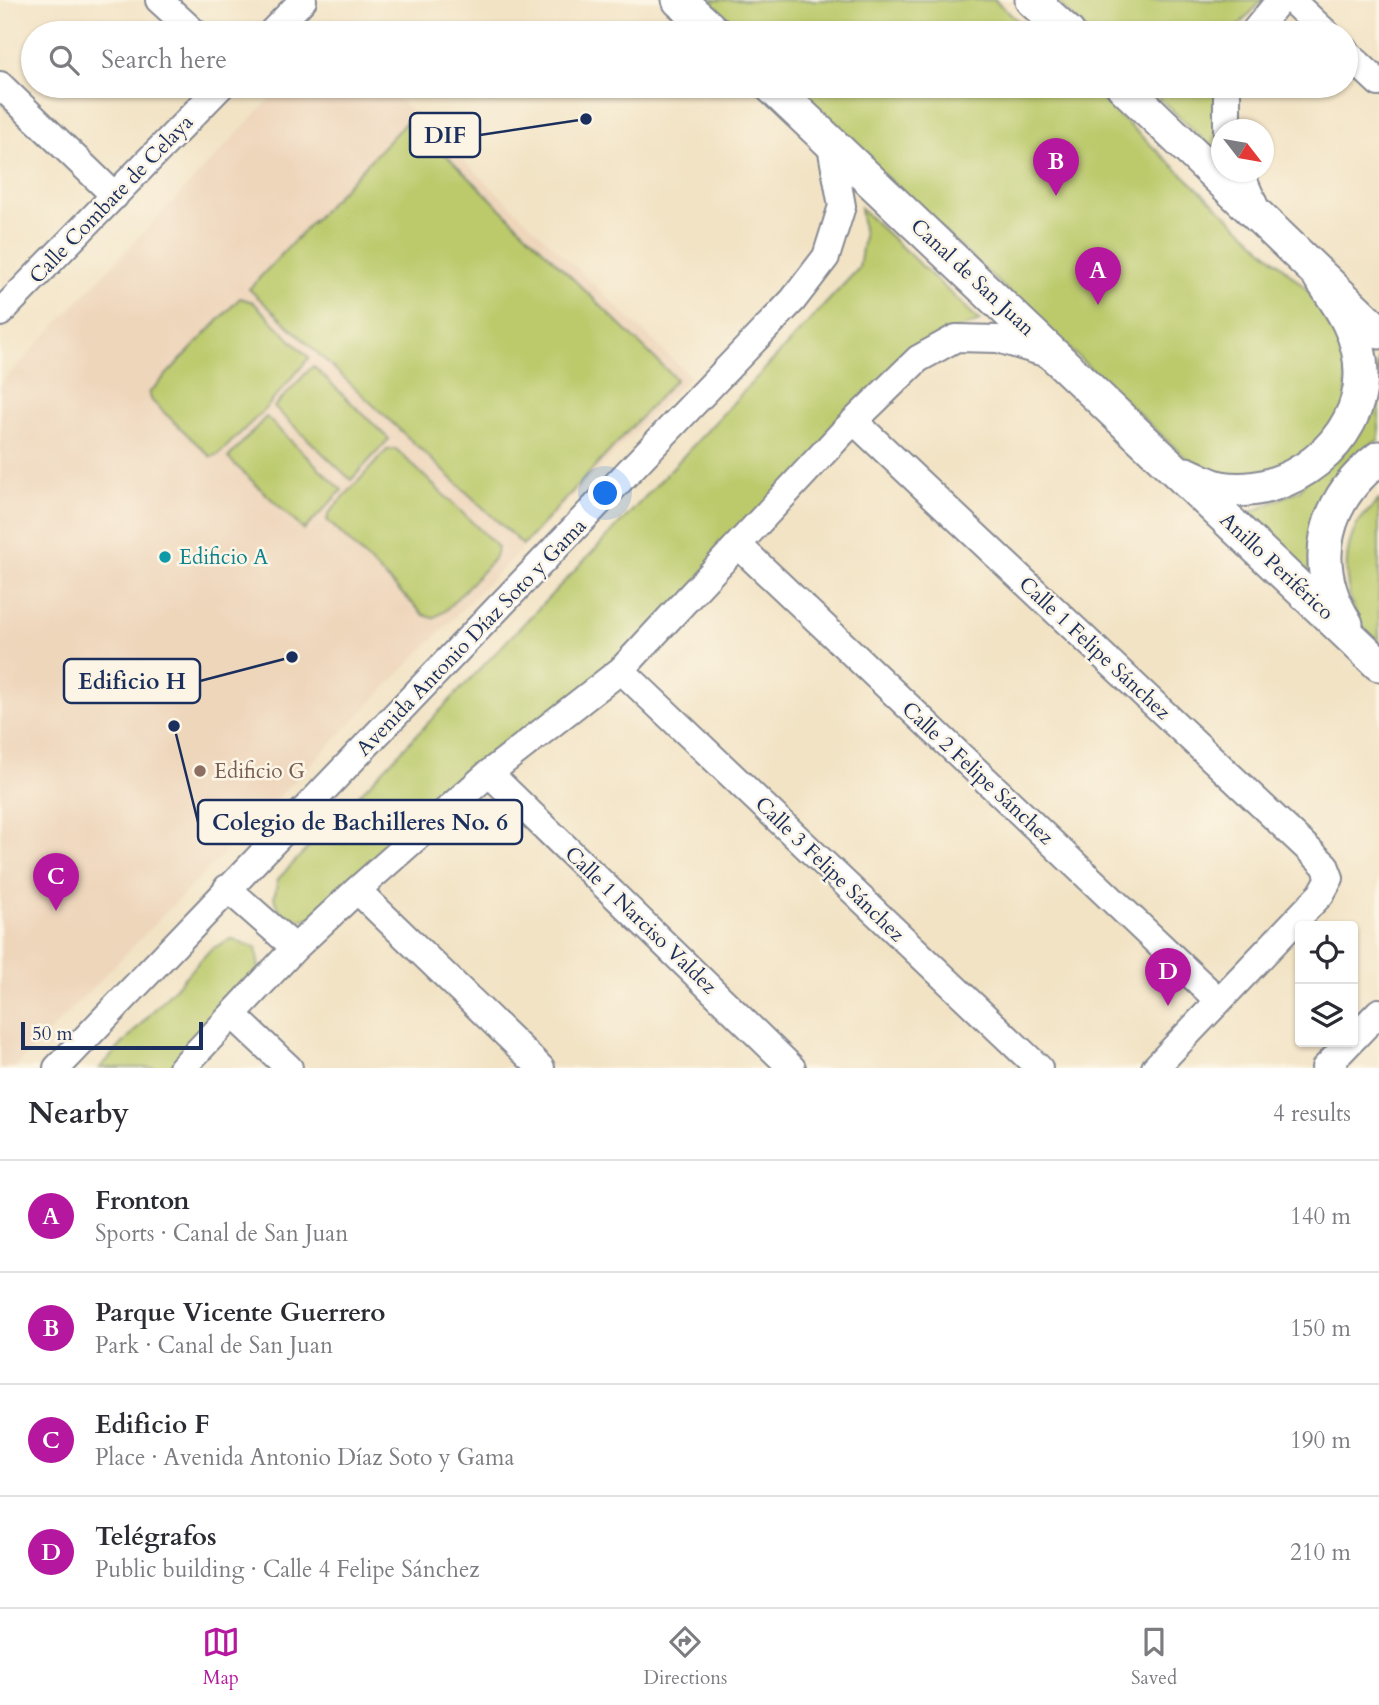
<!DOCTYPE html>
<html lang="en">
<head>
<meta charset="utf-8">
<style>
	:root { --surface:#fff; --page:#f7f7f7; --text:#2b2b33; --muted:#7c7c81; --line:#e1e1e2; --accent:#b5179e }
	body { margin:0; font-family:Cardo,serif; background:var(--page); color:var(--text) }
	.controls { position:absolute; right:21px; bottom:21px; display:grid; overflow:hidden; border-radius:7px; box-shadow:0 2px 5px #0004 }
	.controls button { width:63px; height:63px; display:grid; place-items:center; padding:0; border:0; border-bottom:2px solid var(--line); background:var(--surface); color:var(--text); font:35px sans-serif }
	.compass { position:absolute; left:1211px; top:119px; width:63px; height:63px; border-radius:50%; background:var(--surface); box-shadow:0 2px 5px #0004; rotate:121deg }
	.scale { position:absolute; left:21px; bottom:18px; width:182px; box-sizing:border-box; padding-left:7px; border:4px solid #1b2f5e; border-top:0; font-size:19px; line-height:24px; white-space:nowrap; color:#1b2f5e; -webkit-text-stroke:5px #fcf5e5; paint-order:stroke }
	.you { position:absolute; left:606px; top:494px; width:24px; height:24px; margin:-18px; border:5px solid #fff; border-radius:50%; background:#1a73e8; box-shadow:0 0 0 10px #1a73e833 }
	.badge { display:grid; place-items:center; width:46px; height:46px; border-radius:50%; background:var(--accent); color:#fff; font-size:23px; font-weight:700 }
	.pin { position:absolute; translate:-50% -58px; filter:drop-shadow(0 2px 4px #0008) }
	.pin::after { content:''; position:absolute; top:37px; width:24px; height:21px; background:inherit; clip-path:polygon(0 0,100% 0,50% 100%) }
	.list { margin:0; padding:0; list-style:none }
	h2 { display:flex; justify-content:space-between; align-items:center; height:91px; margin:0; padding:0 28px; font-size:30px }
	h2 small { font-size:23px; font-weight:400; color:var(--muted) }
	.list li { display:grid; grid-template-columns:46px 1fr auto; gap:21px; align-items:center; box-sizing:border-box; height:112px; padding:0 28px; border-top:2px solid var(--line) }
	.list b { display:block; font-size:26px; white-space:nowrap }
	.list p { margin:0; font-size:23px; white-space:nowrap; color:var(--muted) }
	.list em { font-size:23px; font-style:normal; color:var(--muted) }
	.icon { flex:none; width:38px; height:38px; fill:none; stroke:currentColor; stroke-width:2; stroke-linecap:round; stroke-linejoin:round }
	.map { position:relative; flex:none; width:1379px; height:1068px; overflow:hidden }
	.search { position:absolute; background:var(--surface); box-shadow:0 2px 5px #0004; left:21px; right:21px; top:21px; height:77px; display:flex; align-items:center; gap:18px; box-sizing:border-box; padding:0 24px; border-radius:38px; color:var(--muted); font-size:26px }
	.sheet { height:539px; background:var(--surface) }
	nav { display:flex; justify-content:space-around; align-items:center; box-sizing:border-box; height:98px; border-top:2px solid var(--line); background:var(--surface); font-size:19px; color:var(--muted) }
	nav a { display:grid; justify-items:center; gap:4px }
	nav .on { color:var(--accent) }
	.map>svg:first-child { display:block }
	.built { fill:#eed6bb }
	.green { fill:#bcca6c; stroke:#6c7c65; stroke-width:2 }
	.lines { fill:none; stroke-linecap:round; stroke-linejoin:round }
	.minor-casing { stroke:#868992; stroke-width:30 }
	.major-casing { stroke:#868992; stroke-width:37 }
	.minor { stroke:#fff; stroke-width:26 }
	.major { stroke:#fff; stroke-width:33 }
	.culture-dot { fill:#0f9aa8; stroke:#fcf5e5; stroke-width:2.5 }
	.education-dot { fill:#8d6e63; stroke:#fcf5e5; stroke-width:2.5 }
	.labels { text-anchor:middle; stroke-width:5; stroke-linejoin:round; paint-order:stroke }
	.street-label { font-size:21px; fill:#1b2f5e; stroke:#fcf5e5 }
	.culture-label { font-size:21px; fill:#0d838f; stroke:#fcf5e5; text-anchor:start }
	.education-label { font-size:21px; fill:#785e54; stroke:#fcf5e5; text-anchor:start }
	.leader { fill:none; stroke:#1b2f5e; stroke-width:2.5 }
	.callout-dot { fill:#1b2f5e; stroke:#fcf5e5; stroke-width:2.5 }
	.callout { fill:#fcf5e5; stroke:#1b2f5e; stroke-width:2.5 }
	.callout-label { font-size:23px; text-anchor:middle; font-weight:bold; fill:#1b2f5e }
</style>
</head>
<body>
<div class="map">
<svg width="1379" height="1068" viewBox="0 0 1379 1068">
	<rect width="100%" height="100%" fill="#fcf5e5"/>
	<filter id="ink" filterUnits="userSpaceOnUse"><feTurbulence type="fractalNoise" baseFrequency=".0143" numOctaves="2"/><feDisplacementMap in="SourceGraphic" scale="14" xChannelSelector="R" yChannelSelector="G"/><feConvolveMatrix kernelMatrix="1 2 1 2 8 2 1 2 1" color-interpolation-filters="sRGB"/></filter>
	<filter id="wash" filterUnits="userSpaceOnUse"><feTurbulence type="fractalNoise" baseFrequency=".00686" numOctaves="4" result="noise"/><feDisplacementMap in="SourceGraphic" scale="28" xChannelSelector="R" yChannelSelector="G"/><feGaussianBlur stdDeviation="1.57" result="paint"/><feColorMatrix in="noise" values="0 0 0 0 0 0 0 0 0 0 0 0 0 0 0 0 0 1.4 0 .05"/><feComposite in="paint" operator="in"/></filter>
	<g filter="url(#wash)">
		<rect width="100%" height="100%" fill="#f2e3c5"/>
		<path class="built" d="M282,86h103l305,290 -676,692h-14v-684z"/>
		<path class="green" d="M700,0h295l36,33h-296z
			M1055,0h208l-32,33h-141z
			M789,86h298l239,221 19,27 2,80 -66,63h-75z
			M1146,86h72v67z
			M409,119l267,260 -153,166 -274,-256z
			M860,208l120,113 -48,18 -306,321 -306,256 -20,4 -18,-6 -8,-16 4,-19 354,-368 227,-243 5,-32z
			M240,298l13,4 56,56 -43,50 -47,46 -8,3 -59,-56 -3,-8z
			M1379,355v85c-28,14 -59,56 -65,88 -3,14 -3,30 -5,45l-62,-59 53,-24 75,-109z
			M313,366l76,73 -38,41 -77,-73z
			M266,417l76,73 -38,40 -76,-72z
			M396,449l102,98 -4,12 -49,52 -12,7 -9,-3 -97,-95 2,-7 58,-63z
			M1379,500v150c-32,-30 -42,-87 -22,-125 5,-9 15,-17 22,-25z
			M231,939l25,9 3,21 -80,99h-79l111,-119z"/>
	</g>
	<g filter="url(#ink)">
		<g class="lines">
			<g class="minor-casing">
				<path id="minor" d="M159,0l36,33
					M1291,0l35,33
					M271,33l32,-33
					M1253,33l27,-33
					M1346,52l33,31
					M0,85l115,111
					M1227,130v-44
					M1240,172l16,37
					M0,313l221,-227
					M854,421l471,444 5,13 -9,16 -166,174
					M738,545l481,456
					M621,670l418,398
					M489,773l303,295
					M227,888l68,60
					M357,890l184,178
					M233,1015l56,53
					M1353,1039l26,-27
					M57,1068l736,-768 33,-43 16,-51 -12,-65
					M182,1068l113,-120 62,-58 132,-117 132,-103 222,-238 75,-73 38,-21 42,1 56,17
					M1325,1068l25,-26"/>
			</g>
			<g class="major-casing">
				<path id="major" d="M679,0l36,33
					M1032,0l36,33
					M771,86l608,578
					M1123,86l256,246
					M1186,474c11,4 23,12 35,14 66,12 141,-46 140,-115 0,-38 -20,-66 -41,-96
					M1346,624c-38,-60 -23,-123 33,-166"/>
			</g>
			<use href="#minor" class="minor"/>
			<use href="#major" class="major"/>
		</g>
	</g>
	<circle class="culture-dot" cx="165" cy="557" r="7"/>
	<circle class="education-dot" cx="200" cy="771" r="7"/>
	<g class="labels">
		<g class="street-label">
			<text transform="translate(111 199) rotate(-46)" y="7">Calle Combate de Celaya</text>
			<text transform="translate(973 277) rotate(43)" y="7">Canal de San Juan</text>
			<text transform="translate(1277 566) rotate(43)" y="7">Anillo Periférico</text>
			<text transform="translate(471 637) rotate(-46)" y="7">Avenida Antonio Díaz Soto y Gama</text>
			<text transform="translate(1095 648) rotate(43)" y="7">Calle 1 Felipe Sánchez</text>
			<text transform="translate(978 773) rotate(43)" y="7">Calle 2 Felipe Sánchez</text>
			<text transform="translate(830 869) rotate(44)" y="7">Calle 3 Felipe Sánchez</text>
			<text transform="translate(641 920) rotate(44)" y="7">Calle 1 Narciso Valdez</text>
		</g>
		<g class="culture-label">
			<text x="179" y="564">Edificio A</text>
		</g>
		<g class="education-label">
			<text x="214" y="778">Edificio G</text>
		</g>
	</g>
	<path class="leader" d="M586 119L480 135M292 657L200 681M174 726L198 822"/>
	<g class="callout-dot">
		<circle cx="586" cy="119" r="7"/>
		<circle cx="292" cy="657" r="7"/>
		<circle cx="174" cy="726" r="7"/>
	</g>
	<g class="callout">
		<rect x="410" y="113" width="70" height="44" rx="7"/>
		<rect x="64" y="659" width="136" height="44" rx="7"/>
		<rect x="198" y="800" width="324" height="44" rx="7"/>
	</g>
	<g class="callout-label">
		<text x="445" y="143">DIF</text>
		<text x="132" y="689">Edificio H</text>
		<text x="360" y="830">Colegio de Bachilleres No. 6</text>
	</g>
</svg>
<div class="controls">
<button><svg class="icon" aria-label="locate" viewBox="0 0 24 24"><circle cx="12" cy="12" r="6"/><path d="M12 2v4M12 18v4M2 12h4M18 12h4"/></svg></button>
<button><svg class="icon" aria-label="layers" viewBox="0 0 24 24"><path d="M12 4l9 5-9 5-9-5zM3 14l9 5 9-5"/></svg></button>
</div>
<svg class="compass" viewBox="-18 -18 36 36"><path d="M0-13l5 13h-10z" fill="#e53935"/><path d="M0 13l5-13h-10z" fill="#7c7c81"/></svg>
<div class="scale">50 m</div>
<div class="you"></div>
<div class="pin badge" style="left:1098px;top:305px">A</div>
<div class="pin badge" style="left:1056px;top:196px">B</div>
<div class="pin badge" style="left:56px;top:911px">C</div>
<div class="pin badge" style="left:1168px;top:1006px">D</div>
<div class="search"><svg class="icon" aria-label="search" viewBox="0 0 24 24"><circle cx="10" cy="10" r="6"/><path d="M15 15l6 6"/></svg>Search here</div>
</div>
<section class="sheet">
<h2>Nearby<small>4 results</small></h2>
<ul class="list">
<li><span class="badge">A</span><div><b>Fronton</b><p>Sports · Canal de San Juan</p></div><em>140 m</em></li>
<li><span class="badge">B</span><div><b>Parque Vicente Guerrero</b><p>Park · Canal de San Juan</p></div><em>150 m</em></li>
<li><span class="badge">C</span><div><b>Edificio F</b><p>Place · Avenida Antonio Díaz Soto y Gama</p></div><em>190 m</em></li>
<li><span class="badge">D</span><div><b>Telégrafos</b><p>Public building · Calle 4 Felipe Sánchez</p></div><em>210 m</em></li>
</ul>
</section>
<nav>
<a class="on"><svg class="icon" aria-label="map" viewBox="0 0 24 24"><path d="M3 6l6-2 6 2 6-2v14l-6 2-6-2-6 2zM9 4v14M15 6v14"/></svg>Map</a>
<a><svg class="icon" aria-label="directions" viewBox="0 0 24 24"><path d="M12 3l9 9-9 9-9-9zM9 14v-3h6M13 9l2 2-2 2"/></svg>Directions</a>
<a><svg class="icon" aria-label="saved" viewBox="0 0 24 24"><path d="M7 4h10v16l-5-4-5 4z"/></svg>Saved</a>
</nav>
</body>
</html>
